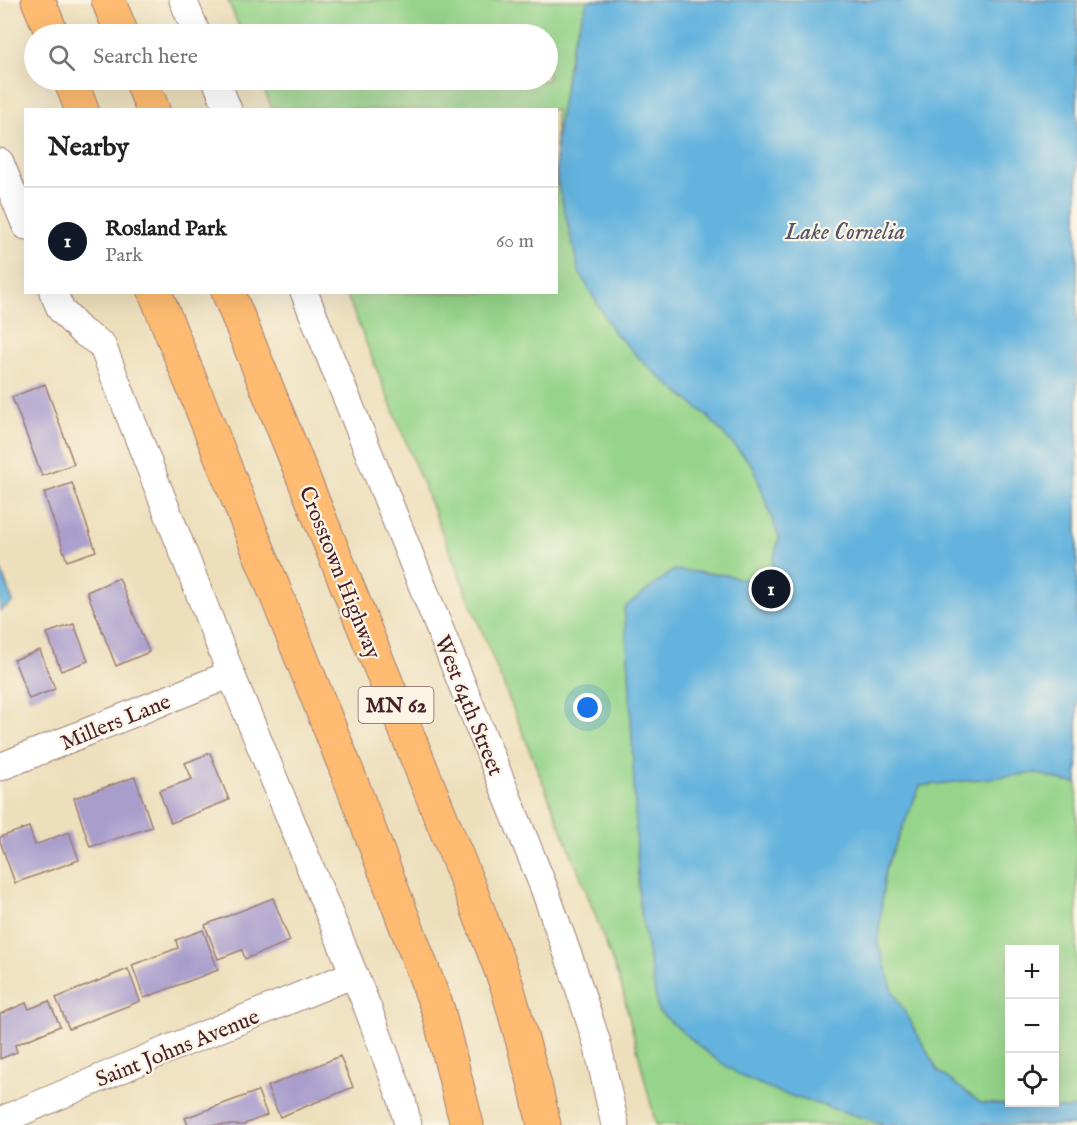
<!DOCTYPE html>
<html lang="en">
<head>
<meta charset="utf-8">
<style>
	:root { --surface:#fff; --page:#f6f6f6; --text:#202124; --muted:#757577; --line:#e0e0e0; --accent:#111827 }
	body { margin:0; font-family:"IM FELL English",serif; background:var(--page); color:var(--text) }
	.controls { position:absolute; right:18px; bottom:18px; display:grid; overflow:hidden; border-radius:0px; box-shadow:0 6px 24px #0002 }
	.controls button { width:54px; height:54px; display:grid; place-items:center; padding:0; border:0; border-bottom:2px solid var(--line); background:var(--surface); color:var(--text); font:30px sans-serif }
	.you { position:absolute; left:588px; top:708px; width:21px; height:21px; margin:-15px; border:4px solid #fff; border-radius:50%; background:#1a73e8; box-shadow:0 0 0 9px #1a73e833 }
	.badge { display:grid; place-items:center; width:39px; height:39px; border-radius:50%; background:var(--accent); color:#fff; font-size:20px; font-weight:700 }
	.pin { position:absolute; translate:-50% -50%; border:3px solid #fff; box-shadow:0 2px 6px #0006 }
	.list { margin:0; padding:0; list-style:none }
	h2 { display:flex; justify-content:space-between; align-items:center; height:78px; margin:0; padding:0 24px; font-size:26px }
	h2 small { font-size:20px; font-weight:400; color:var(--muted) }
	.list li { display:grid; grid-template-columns:39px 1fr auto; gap:18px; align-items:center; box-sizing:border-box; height:108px; padding:0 24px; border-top:2px solid var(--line) }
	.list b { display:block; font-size:22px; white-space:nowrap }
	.list p { margin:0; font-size:20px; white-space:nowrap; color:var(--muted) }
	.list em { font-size:20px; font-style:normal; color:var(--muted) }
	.icon { flex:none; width:33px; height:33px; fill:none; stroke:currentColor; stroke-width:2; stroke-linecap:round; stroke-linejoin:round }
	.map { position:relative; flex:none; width:1077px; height:1125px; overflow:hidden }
	.search { position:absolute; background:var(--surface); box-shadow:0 6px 24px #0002; left:24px; top:24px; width:534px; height:66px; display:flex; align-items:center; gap:15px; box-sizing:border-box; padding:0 21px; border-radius:33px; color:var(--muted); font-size:22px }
	.panel { position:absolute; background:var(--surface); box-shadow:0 6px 24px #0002; left:24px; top:108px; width:534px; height:186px; border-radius:0px }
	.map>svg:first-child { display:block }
	.green { fill:#95d48a; stroke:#707a5a; stroke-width:1.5; fill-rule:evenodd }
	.water { fill:#63b3de; stroke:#566984; stroke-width:1.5 }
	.building { fill:#a99dcc }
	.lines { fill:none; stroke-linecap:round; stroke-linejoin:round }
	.minor-casing { stroke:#9c7f74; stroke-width:29 }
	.highway-casing { stroke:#9c7f74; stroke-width:35 }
	.minor { stroke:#fff; stroke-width:27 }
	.highway { stroke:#febb71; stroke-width:33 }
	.labels { text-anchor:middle; stroke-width:4.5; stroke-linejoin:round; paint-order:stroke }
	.shield { fill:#fcf5e5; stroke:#7f5f63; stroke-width:1.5 }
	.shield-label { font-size:21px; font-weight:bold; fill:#4a1f2b }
	.street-label { font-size:22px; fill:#4a1f2b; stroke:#fcf5e5 }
	.water-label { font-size:24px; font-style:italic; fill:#53536a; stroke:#fcf5e5 }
</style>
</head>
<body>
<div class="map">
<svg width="1077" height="1125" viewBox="0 0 1077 1125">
	<rect width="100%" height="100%" fill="#fcf5e5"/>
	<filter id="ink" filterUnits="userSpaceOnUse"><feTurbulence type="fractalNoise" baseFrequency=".0167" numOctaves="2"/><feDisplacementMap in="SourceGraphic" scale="12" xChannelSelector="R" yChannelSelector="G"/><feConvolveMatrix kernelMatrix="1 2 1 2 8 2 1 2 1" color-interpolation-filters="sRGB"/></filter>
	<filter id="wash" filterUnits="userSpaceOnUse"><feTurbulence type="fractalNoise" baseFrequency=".008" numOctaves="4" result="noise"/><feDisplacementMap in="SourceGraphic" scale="24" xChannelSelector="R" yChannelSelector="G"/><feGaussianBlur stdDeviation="1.35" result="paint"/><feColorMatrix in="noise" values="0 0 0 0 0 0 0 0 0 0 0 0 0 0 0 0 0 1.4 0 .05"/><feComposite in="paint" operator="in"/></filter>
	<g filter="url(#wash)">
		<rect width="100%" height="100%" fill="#eddfbc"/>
		<path class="green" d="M228,0h849v1125h-421l-34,-137 -38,-103 -238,-592 210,-1v-182l-284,-1 -12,-29h288v-46h-306zM1010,950h44v152h-44z"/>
		<path class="water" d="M588,0h489v783l-11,-1 -30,-9 -116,13 -35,84 -7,73 15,48 45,80 43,32 88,6 8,-3v19h-193l-4,-2 -102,-31 -37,-16 -31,-21 -52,-44 -19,-111 -10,-229 -5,-63 50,-38 53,5 23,6 21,-11 8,-32 -26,-72 -47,-51 -57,-47 -36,-37 -34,-59 -22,-92 -1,-41 16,-94z
			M0,567l13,35 -13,9z"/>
		<g id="blocks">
			<path class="building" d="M45,384l29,80 -32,12 -30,-79z
				M72,483l24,68 -29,10 -23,-68z
				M119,578l30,74 -33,14 -29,-74z
				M74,624l14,37 -27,10 -14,-38z
				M40,650l15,39 -26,10 -15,-39z
				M210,753l19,47 -58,23 -12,-32 33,-12 -7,-16z
				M135,777l17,50 -62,20 -16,-49z
				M29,827l6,18 34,-13 10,28 -64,23 -15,-42v-4z
				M273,898l17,43 -45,18 -3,-9 -24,9 -13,-34z
				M203,930l15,40 -74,28 -12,-33 46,-17 -2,-8z
				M128,969l12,32 -71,28 -13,-31z
				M49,1001l11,25 -45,19 2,7 -17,7v-45l26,-11 3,6z
				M340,1056l13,31 -73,30 -13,-30z
				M258,1091l9,24 -22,9v1h-57l-3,-7z"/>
		</g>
	</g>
	<g filter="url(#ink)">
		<use href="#blocks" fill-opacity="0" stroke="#9c7f74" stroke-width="1.5"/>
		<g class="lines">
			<g class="minor-casing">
				<path id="minor" d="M183,0l14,34
					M216,80l12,30
					M0,162l26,64
					M53,292l8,18 20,21 21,14 129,329 136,332 35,94 6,25
					M304,292l240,596 29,81 24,74 18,82
					M0,767l231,-93
					M0,1121l164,-70 190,-77"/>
			</g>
			<g class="highway-casing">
				<path id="highway" d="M38,0l14,34
					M108,0l14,34
					M70,80l12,30
					M141,80l12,30
					M155,292l197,492 86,226 29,115
					M228,292l240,592 39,102 28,99 9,40"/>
			</g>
			<use href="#minor" class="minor"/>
			<use href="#highway" class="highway"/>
		</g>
	</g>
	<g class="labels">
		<rect class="shield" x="358.5" y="687" width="75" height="36" rx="4.5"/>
		<g class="shield-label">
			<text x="396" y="712">MN 62</text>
		</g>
		<g class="street-label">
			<text transform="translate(341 572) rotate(68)" y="8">Crosstown Highway</text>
			<text transform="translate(470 705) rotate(68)" y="8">West 64th Street</text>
			<text transform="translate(115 721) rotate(-22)" y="8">Millers Lane</text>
			<text transform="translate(177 1047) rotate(-22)" y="8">Saint Johns Avenue</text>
		</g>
		<g class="water-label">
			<text x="845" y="239">Lake Cornelia</text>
		</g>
	</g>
</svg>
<div class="controls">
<button>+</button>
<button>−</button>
<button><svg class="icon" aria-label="locate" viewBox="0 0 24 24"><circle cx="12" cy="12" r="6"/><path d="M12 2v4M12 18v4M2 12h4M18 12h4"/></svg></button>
</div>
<div class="you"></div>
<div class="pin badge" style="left:771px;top:589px">1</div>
<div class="search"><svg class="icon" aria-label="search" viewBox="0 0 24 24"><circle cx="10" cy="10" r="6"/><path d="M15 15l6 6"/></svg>Search here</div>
<section class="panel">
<h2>Nearby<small></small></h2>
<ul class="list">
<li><span class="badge">1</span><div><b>Rosland Park</b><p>Park</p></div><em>60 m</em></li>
</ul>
</section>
</div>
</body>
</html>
